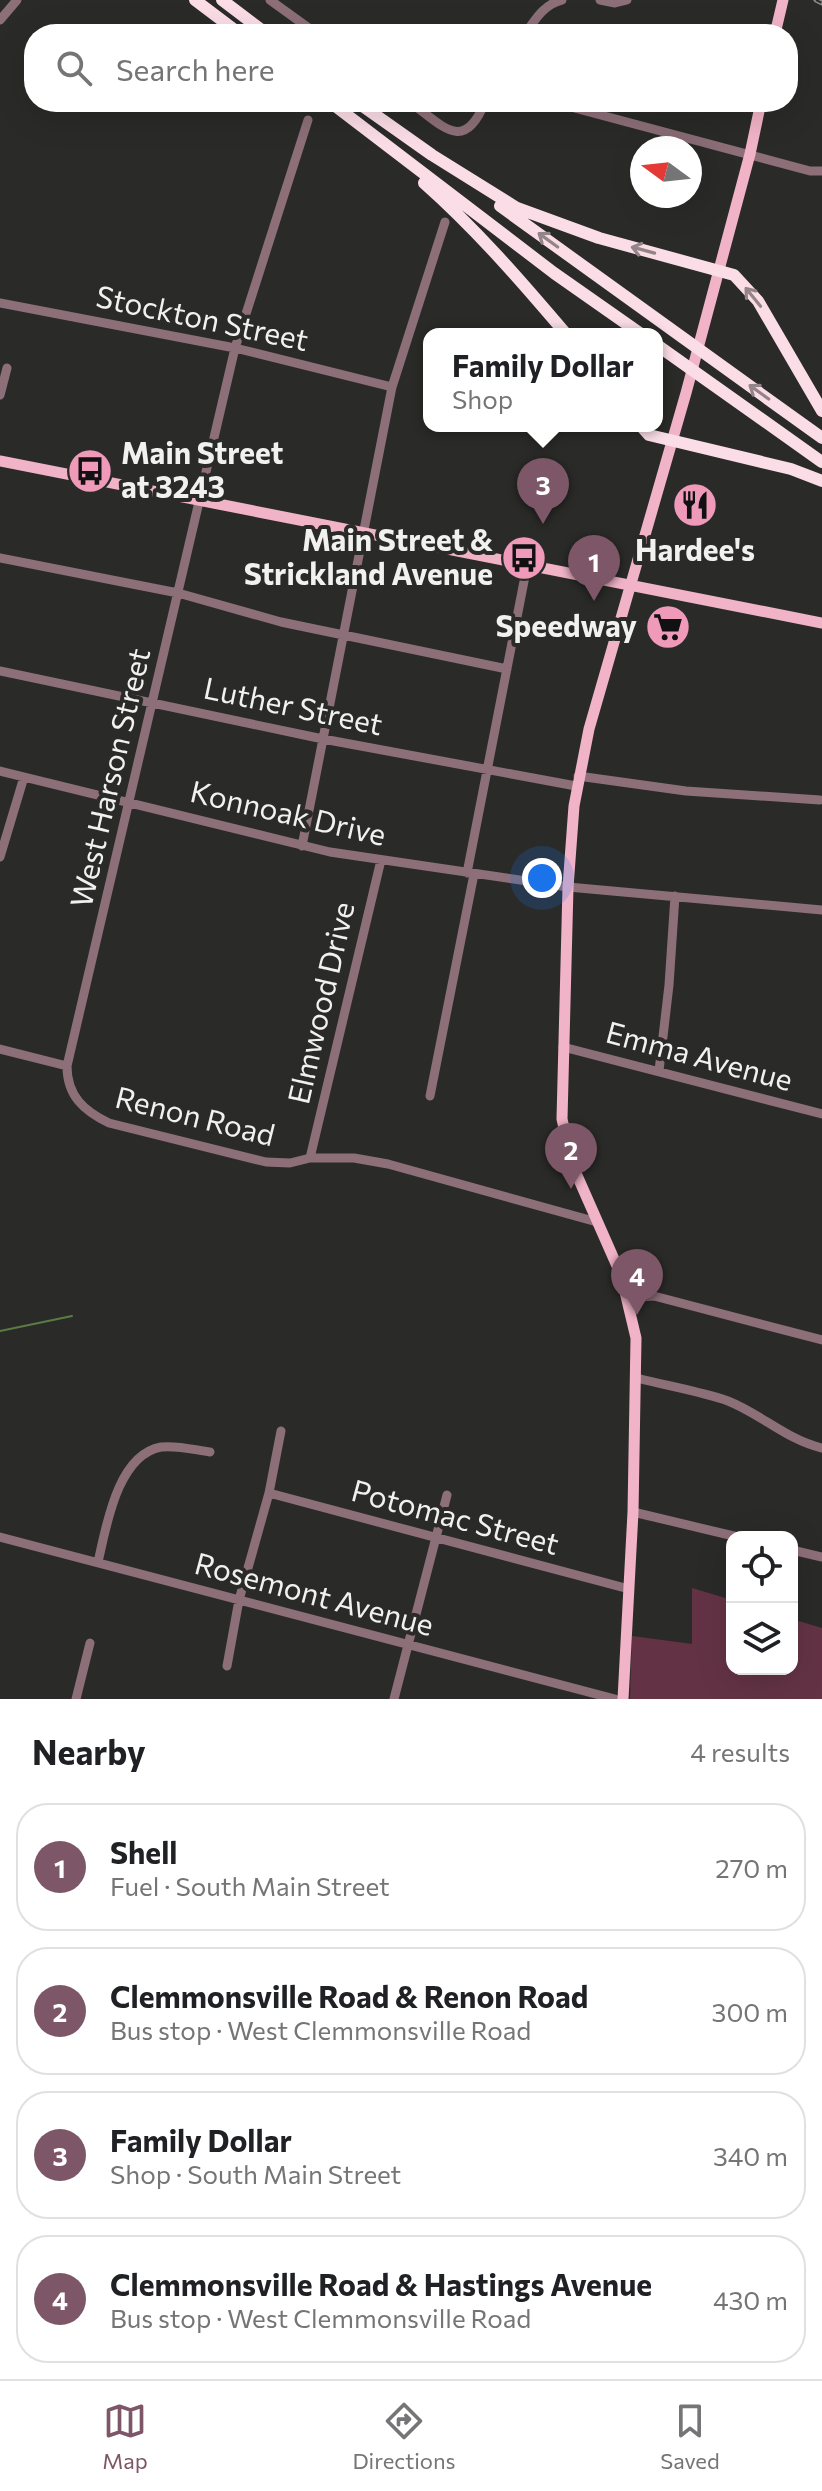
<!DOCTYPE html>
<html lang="en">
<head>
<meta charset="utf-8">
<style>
	:root { --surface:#fff; --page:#f2f2f2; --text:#202124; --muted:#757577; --line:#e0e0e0; --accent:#7d5767 }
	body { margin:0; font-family:Commissioner,sans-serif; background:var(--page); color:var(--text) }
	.controls { position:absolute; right:24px; bottom:24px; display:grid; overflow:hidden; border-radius:16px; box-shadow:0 8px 32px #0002 }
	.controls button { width:72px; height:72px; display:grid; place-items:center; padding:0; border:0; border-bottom:2px solid var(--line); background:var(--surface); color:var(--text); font:40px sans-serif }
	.compass { position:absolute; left:630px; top:136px; width:72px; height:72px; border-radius:50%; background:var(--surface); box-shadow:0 8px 32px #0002; rotate:285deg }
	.you { position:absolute; left:542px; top:878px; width:28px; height:28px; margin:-20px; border:6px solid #fff; border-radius:50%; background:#1a73e8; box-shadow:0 0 0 12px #1a73e833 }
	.badge { display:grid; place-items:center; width:52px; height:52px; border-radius:50%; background:var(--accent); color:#fff; font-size:26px; font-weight:700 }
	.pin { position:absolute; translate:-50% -66px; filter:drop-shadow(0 2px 4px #0008) }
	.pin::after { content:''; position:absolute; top:42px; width:28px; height:24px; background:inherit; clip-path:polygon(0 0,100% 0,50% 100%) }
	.popup { position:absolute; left:423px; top:328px; width:240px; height:104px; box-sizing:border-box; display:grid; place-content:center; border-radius:16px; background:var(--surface); filter:drop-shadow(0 2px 6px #0005); font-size:26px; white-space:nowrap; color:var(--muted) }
	.popup b { font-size:30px; color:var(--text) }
	.popup::after { content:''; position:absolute; left:50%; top:100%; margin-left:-16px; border:16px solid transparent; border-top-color:var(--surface) }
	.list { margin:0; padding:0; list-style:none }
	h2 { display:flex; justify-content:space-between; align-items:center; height:104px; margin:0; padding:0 32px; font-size:34px }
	h2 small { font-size:26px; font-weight:400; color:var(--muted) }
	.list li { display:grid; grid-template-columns:52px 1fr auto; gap:24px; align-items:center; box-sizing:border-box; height:128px; margin:0 16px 16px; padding:0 16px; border:2px solid var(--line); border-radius:32px }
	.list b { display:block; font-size:30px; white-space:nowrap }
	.list p { margin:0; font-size:26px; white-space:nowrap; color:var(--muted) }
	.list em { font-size:26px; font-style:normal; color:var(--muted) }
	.icon { flex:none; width:44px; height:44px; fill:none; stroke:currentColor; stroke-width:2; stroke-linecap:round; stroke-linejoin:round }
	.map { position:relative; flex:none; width:822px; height:1699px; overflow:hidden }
	.search { position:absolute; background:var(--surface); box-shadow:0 8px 32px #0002; left:24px; right:24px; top:24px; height:88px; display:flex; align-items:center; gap:20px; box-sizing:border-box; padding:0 28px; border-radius:32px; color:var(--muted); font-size:30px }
	.sheet { height:680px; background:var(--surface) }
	nav { display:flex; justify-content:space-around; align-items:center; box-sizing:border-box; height:112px; border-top:2px solid var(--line); background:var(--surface); font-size:22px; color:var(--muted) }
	nav a { display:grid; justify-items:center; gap:4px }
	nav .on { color:var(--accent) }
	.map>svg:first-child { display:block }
	.green { fill:#633345 }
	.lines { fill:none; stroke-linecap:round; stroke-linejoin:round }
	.stream { stroke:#5b7c45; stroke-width:2 }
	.minor { stroke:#8d6f79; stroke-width:9 }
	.major { stroke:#f1b3c8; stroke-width:11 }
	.highway { stroke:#fbdde7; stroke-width:12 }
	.rail-casing { stroke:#8a8b89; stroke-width:5 }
	.rail { stroke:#2a2b29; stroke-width:2; stroke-dasharray:6; stroke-linecap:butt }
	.oneway { stroke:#928488 }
	.labels { text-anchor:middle; stroke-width:8; stroke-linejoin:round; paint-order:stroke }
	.street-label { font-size:30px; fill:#f0f1f0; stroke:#2a2b29 }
	.poi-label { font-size:30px; font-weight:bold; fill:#f0f1f0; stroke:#2a2b29; text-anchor:end }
</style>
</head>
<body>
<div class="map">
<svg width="822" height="1699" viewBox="0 0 822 1699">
	<rect width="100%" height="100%" fill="#2a2b29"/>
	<path class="green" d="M692,1588l40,12v69h60v-50l30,9v71h-192l2,-63 60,8z"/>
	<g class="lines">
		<path class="stream" d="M0,1331l72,-15"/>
		<path class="minor" d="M270,0l47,34
			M600,0l15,3 12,-3
			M0,20l17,-20
			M525,34c10,-14 19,-30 37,-34
			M410,102c33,24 54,52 75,0
			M552,102l258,69h12
			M308,120l-73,228 -168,718c0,30 17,45 42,57l157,39 24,1 20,-5h44l34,6 209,58
			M0,303l235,45 157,39
			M0,395l7,-27
			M0,558l178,35 103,29 226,47
			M0,671l323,68 253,47
			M0,771l330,81 238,35 254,23
			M578,776l108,15 134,9
			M302,846l90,-459 53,-165
			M0,857l24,-80
			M467,873l60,-307
			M563,1047l259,67
			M0,1049l67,17
			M659,1071l10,-86 6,-89
			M430,1096l44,-222
			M310,1158l71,-298
			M628,1298l26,-2 168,44
			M637,1378c30,8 62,13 91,23 33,13 59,39 94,47
			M269,1493l360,96
			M633,1512l105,25
			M0,1537l615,162
			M792,1550l30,7
			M98,1562c8,-34 19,-107 63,-115 16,-2 34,3 49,5
			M227,1666l12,-66 30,-107 12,-62
			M76,1699l14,-56
			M394,1699l53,-204"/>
		<path class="major" d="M775,34l8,-34
			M0,461l822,162
			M623,1699l10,-187 3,-174 -15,-63 -49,-111 -10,-45 6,-232 6,-81 15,-77 97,-336 64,-239 11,-52"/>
		<path class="highway" d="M195,0l45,34
			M222,0l45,34
			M330,102l224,171 87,61
			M357,102l75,53 85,53 82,30 135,37 24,26 64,110
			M424,183c52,46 97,98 142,151
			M500,206l322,232
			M657,345l165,117
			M641,426l8,9 142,34 31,12"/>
		<g class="rail-casing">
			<path id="rail" d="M816,0l6,3"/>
		</g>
		<use href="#rail" class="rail"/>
	</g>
	<defs><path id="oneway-shaft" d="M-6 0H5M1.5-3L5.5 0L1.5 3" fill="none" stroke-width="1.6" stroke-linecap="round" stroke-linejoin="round" transform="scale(2)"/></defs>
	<g class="oneway">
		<use href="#oneway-shaft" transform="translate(548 240) rotate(-144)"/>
		<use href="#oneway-shaft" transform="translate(643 250) rotate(-165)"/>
		<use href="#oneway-shaft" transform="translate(753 297) rotate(-129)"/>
		<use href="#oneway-shaft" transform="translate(759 392) rotate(-144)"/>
	</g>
	<defs>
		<g id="bus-disc" transform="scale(2.3)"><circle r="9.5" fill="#ef9ab8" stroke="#2a2b29"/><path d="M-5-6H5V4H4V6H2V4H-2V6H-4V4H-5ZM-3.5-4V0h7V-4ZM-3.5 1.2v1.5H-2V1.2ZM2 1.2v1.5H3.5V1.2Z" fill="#111"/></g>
		<g id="restaurant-disc" transform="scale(2.3)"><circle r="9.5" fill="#ef9ab8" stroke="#2a2b29"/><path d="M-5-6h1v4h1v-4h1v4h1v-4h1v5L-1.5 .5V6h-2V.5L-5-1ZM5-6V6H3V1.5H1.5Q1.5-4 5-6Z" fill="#111"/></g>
		<g id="supermarket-disc" transform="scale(2.3)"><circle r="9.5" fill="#ef9ab8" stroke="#2a2b29"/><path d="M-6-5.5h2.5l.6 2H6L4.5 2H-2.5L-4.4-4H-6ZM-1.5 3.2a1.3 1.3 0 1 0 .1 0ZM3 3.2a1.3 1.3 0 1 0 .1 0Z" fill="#111"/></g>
	</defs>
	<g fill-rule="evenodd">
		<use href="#bus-disc" x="90" y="471"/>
		<use href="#restaurant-disc" x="695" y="505"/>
		<use href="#bus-disc" x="524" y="558"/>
		<use href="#supermarket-disc" x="668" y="627"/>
	</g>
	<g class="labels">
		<g class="street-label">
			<text transform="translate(202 319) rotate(12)" y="10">Stockton Street</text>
			<text transform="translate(293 707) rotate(12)" y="10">Luther Street</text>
			<text transform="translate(111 778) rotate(-77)" y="10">West Harson Street</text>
			<text transform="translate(288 814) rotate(13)" y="10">Konnoak Drive</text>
			<text transform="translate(322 1003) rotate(-77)" y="10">Elmwood Drive</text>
			<text transform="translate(699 1057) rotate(15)" y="10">Emma Avenue</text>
			<text transform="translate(195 1117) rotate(14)" y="10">Renon Road</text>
			<text transform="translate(455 1518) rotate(15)" y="10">Potomac Street</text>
			<text transform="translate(314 1595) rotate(15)" y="10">Rosemont Avenue</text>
		</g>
		<g class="poi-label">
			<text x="121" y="464" text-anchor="start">Main Street<tspan x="121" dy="34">at 3243</tspan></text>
			<text x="493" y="551">Main Street &amp;<tspan x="493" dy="34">Strickland Avenue</tspan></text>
			<text x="695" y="561" text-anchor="middle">Hardee's</text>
			<text x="637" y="637">Speedway</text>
		</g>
	</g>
</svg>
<div class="controls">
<button><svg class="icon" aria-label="locate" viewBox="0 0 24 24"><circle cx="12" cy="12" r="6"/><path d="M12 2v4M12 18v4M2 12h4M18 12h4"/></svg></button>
<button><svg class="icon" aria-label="layers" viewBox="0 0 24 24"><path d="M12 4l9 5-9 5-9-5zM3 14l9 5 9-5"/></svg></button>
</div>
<svg class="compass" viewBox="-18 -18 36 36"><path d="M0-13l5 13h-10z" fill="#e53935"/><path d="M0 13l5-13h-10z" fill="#757577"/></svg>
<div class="you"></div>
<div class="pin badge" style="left:594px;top:601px">1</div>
<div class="pin badge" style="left:571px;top:1189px">2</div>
<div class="pin badge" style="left:543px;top:524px">3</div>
<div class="popup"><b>Family Dollar</b>Shop</div>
<div class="pin badge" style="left:637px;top:1315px">4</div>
<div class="search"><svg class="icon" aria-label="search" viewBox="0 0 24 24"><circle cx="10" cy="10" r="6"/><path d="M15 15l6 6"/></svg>Search here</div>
</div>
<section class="sheet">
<h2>Nearby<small>4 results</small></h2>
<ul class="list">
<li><span class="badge">1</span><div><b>Shell</b><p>Fuel · South Main Street</p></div><em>270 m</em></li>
<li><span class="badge">2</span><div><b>Clemmonsville Road &amp; Renon Road</b><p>Bus stop · West Clemmonsville Road</p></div><em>300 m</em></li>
<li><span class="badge">3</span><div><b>Family Dollar</b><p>Shop · South Main Street</p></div><em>340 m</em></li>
<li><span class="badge">4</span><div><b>Clemmonsville Road &amp; Hastings Avenue</b><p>Bus stop · West Clemmonsville Road</p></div><em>430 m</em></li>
</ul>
</section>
<nav>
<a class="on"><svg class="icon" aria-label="map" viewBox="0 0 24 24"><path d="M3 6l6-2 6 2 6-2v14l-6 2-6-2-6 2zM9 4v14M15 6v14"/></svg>Map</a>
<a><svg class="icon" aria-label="directions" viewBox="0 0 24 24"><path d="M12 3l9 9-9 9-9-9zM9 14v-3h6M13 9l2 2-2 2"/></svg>Directions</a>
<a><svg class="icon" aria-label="saved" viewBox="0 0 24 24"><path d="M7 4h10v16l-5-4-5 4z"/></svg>Saved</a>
</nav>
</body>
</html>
